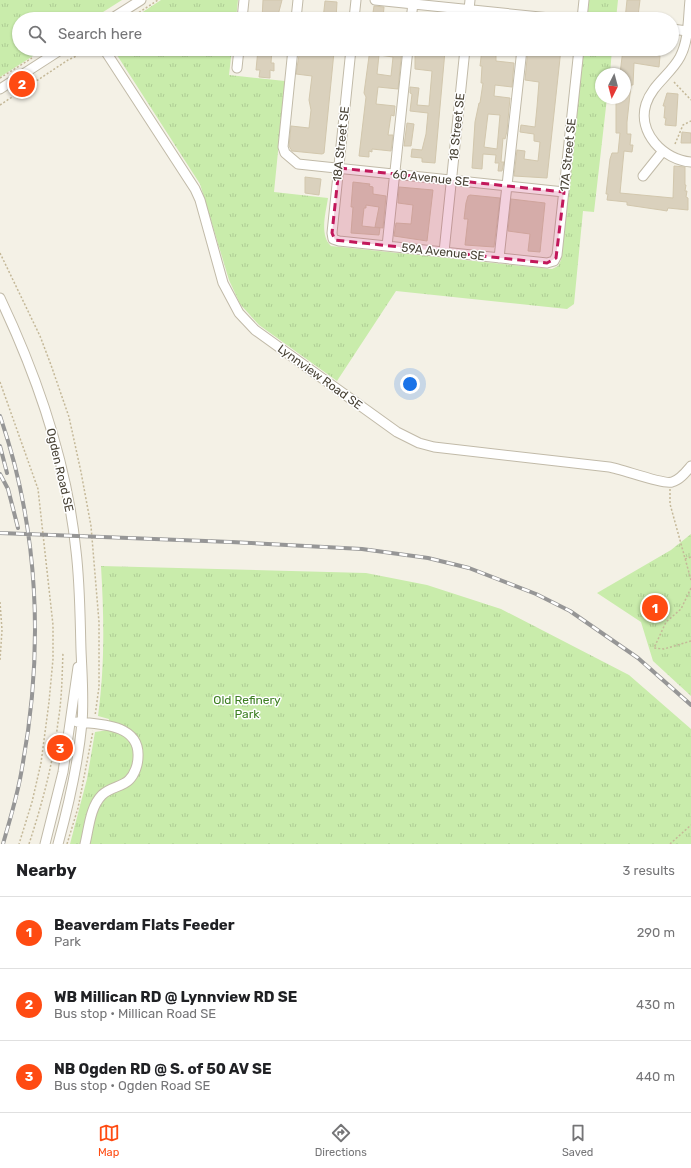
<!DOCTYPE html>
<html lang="en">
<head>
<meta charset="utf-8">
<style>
	:root { --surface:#fff; --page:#f2f2f2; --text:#202124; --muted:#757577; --line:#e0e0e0; --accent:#ff4b12 }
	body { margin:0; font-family:Rubik,sans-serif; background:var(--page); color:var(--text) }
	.compass { position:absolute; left:595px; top:68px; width:36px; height:36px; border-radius:50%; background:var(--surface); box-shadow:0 1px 3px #0004; rotate:186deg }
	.you { position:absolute; left:410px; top:384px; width:14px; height:14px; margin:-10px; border:3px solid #fff; border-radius:50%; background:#1a73e8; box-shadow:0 0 0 6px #1a73e833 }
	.badge { display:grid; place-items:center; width:26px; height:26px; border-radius:50%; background:var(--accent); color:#fff; font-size:13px; font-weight:700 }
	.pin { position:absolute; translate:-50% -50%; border:2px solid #fff; box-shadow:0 1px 4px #0006 }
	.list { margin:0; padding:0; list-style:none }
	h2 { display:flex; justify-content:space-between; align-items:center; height:52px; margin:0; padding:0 16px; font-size:17px }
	h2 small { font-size:13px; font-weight:400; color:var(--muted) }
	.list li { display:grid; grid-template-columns:26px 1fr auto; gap:12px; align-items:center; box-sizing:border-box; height:72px; padding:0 16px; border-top:1px solid var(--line) }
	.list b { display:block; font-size:15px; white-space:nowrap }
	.list p { margin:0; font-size:13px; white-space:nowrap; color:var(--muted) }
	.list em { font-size:13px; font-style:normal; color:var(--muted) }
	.icon { flex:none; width:22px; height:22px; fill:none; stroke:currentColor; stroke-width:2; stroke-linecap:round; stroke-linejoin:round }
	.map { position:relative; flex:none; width:691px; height:844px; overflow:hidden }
	.search { position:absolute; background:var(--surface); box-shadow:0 1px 3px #0004; left:12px; right:12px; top:12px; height:44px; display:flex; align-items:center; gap:10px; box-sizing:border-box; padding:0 14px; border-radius:22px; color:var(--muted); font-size:15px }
	.sheet { height:268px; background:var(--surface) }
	nav { display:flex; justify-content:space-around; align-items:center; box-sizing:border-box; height:56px; border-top:1px solid var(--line); background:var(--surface); font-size:11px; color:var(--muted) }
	nav a { display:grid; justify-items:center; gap:2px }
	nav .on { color:var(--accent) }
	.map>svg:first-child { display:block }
	.park { fill:url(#park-tufts) }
	.building { fill:#dad1bd; stroke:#d2c7ad; fill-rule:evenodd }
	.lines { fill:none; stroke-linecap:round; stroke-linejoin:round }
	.minor-casing { stroke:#c1baa8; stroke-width:11 }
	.path { stroke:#c4b898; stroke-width:1.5; stroke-dasharray:2 2; stroke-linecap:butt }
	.minor { stroke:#fff; stroke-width:9 }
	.rail-casing { stroke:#969696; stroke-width:4 }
	.rail { stroke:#fff; stroke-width:2.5; stroke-dasharray:8; stroke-linecap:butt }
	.marked { fill:#c2185b; fill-opacity:0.2; stroke:#c2185b; stroke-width:3; stroke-dasharray:8 5; stroke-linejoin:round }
	.labels { text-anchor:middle; stroke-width:3; stroke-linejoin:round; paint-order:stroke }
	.street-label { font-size:12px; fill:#484235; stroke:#fff }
	.park-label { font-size:12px; fill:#3d7f23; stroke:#fff }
</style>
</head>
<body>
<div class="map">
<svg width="691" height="844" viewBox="0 0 691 844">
	<defs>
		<pattern id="park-tufts" width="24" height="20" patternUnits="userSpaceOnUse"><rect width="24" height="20" fill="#c9ecab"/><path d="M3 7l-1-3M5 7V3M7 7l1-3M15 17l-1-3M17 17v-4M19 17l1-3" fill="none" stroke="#aecc94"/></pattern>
	</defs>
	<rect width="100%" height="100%" fill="#f4f1e6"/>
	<path class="park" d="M0,0h122l-30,19h-73v30h25l-44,28z
		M161,0h77l-2,19h-104z
		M589,0h29l-2,19h-29z
		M115,49h117l-3,26 56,6 -11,111 54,6c-2,14 -9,37 3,48l221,23 6,-3 3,-6 22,-211h29l-2,25h-9v24h6l-13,114 -11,-1 -9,93 -7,5 -171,-18 -59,90 -78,-56 -19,-21 -11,-24 -29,-96 -85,-132z
		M691,534v162l-38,-35 -12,-39 -44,-29 74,-43z
		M101,566l265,7 61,12 74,24 128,66 62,54v115h-621l17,-65 8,-47 13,-2 1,-11 -11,-3c7,-52 6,-98 3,-150z"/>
	<path class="building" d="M263,0h19l-5,19h-15z
		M627,0h13l-2,16h-2v3h-11z
		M325,1l12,1 -1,17h-13z
		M374,6l10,1 -1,12h-11z
		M258,49l14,1 -1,13h3v8l-4,-1v8l-11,-1 1,-7h-4z
		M300,49h33l1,3 -10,101 -2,1 -30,-3 -3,-5 2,-20 18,2 2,-18 -2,-10 3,-24 -16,-2z
		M370,49h32l-4,40 -20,-2 -2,17 19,2 -1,10 -3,-1 -3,20h5l-2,16 -19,-2v3l-3,-1v6l-10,-1 7,-59 -2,-4zM379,55l14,2 -2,19 -14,-2z
		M482,49h11l-1,5h4v7l18,2 -2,24 -17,-2 -1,11 16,2 -3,33 -2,8 -2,-1 -2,24h3l-2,9h-4l1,-8h-4l1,-8 -13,-1 -1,15 -10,-1 3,-46 4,-19h1l3,-20h-2l1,-17h-2zM488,114l12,1 -3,34 -13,-2z
		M528,49h33l-14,129 -33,-2 3,-26 8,1 -1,8 14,2 2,-19 -6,-1v-7l-14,-2 1,-7 14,2 2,-20 2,-25 -14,-2z
		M623,49h20v4l17,3 -1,11 -25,-4 -1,22h-2l-4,37v12h4l-1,11h3l-1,7 -8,-1 -4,42 53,5 1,-32 11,1v18h1l-1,6h2l-1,6 2,1v12l-20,-2 -1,3 -6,-1 -34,-5v-3l-20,-2 1,-6h-2l4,-35 2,-6h6l2,-20h-4v-35h9v-24h-5z
		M435,50l10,1 -10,112 -13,-1v-4l-11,-1 1,-8 10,1 4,-16 2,-21 -18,-2 2,-17 -2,-1v-6l9,1 -2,17 12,1 3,-35 -17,-2v-16l19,2z
		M667,93l11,1 -2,32 -11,-1 1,-7h-2l1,-12h-2z
		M407,123l7,1 -3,22h-7z
		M682,132l9,1v10h-10z
		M305,177l16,2 -2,16 -14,-2z
		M353,182l17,2 -1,2 4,1v7l13,2 -3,32 -8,-1 4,-20 -13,-2v3h-2l-2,18 18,2 -1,7 -28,-2 2,-26h-2z
		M399,187l34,3 -6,51 -33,-5 2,-13 15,1 2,-19 -15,-2z
		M470,195l30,3 -6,49 -29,-2 3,-26h-4l2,-16 2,-7z
		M511,199l34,4 -5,49 -12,-1 2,-17 -22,-3z"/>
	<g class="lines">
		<g class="minor-casing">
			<path id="minor" d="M375,0l185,19
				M690,0c-2,19 -1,40 -10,57 -9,17 -28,28 -34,47 -9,29 18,56 45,58
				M111,19l30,-19
				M242,19l2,-19
				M296,19l2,-19
				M354,19l2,-19
				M411,19l2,-15
				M468,19l2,-19
				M582,19l2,-19
				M672,29l15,2
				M104,49l91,140 5,11 23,83 16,30 16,17 142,102 22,11 15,4 175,20c13,2 55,18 63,15 8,-2 14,-10 19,-16
				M293,49l-10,98 2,6 13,11 266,28
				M351,49l-19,184 1,6 6,2 208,22 7,-2 3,-6 22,-206
				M237,68l2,-19
				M0,89l62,-40
				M643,176l20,-25
				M387,246l21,-197
				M444,252l21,-203
				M499,258l23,-209
				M0,298c38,80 67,164 76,253 4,33 4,66 5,99 1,25 3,48 1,73 -4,41 -13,81 -24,121
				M77,722c23,2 63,2 61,35 0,7 -3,17 -9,23 -7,7 -19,7 -27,15 -12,12 -13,33 -17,49
				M45,844l18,-72 15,-105"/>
		</g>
		<path class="path" d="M129,19l29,-19
			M0,78l32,-20
			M674,82l17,18
			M0,105l68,-45 17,-8
			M675,144l8,-19 8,-4
			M0,253l40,83 11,29 18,52 12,55 10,54 8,96v65l-4,29
			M0,382l38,107 15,136v34l-4,43 -8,61 -9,39 -13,42
			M670,489v15l21,76
			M685,559l6,-2
			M691,588l-10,21 -15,13 -12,26 10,1 27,-8
			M0,602l2,28 -2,30
			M29,844c13,-40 24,-80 29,-122 4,-23 4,-46 5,-70
			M67,844l11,-36 15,-77
			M670,844l21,-19"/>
		<use href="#minor" class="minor"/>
		<g class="rail-casing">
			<path id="rail" d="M0,416c39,113 44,234 22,352 -4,26 -12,51 -19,76
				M0,446l7,27
				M0,474l8,15 10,39
				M0,533l231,9 131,7 66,9 41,10 67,26 34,17 68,47 53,47"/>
		</g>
		<use href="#rail" class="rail"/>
	</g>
	<path class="marked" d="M339,168l225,24 -8,66 -9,5 -212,-23 -3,-7z"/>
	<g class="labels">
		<g class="street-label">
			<text transform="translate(457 127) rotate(-84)" y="4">18 Street SE</text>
			<text transform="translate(341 144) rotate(-84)" y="4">18A Street SE</text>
			<text transform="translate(568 155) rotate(-84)" y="4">17A Street SE</text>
			<text transform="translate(431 178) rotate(6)" y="4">60 Avenue SE</text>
			<text transform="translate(443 252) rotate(6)" y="4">59A Avenue SE</text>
			<text transform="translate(320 377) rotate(36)" y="4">Lynnview Road SE</text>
			<text transform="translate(60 470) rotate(77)" y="4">Ogden Road SE</text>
		</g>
		<g class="park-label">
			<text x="247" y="704">Old Refinery<tspan x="247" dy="14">Park</tspan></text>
		</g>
	</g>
</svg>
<svg class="compass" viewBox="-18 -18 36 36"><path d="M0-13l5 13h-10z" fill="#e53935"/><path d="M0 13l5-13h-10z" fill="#757577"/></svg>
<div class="you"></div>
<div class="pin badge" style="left:655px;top:608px">1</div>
<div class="pin badge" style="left:22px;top:84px">2</div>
<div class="pin badge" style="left:60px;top:748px">3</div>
<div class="search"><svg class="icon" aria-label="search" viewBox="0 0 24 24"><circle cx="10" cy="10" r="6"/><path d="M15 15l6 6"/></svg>Search here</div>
</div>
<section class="sheet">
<h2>Nearby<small>3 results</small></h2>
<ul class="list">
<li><span class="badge">1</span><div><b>Beaverdam Flats Feeder</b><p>Park</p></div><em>290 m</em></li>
<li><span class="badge">2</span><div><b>WB Millican RD @ Lynnview RD SE</b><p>Bus stop · Millican Road SE</p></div><em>430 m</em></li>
<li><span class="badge">3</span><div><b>NB Ogden RD @ S. of 50 AV SE</b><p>Bus stop · Ogden Road SE</p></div><em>440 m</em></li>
</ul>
</section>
<nav>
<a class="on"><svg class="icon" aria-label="map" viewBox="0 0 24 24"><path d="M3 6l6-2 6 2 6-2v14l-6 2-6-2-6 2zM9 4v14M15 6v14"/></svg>Map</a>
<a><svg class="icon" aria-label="directions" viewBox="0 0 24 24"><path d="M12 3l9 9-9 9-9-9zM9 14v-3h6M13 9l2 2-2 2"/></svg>Directions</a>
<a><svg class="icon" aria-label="saved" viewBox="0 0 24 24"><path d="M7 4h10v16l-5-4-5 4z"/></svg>Saved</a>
</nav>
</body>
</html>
